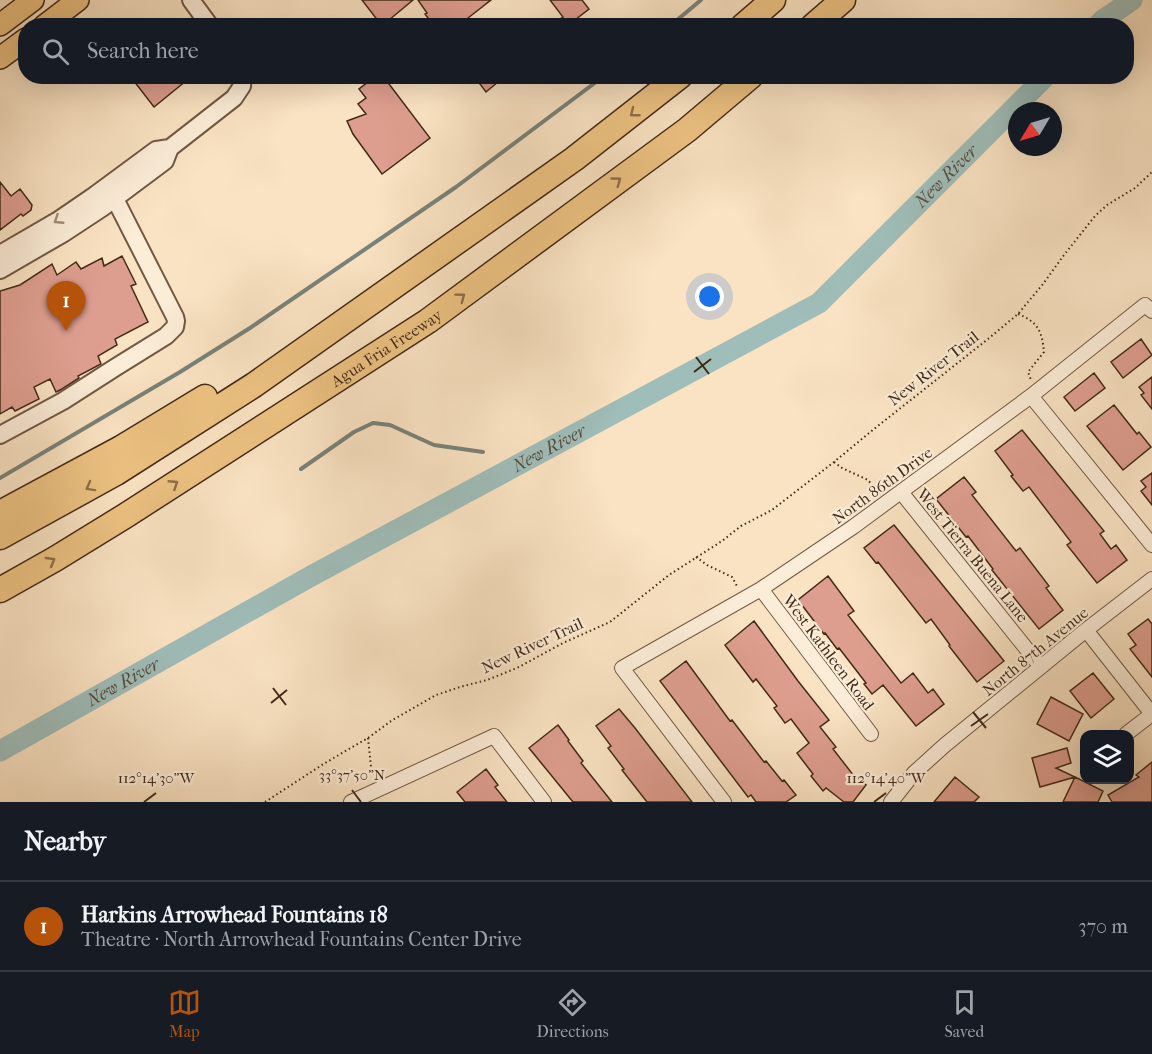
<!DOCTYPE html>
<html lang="en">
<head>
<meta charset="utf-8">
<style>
	:root { --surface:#171b24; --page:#242831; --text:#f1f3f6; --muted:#9ea1a6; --line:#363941; --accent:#b45309 }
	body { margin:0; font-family:"IM FELL French Canon",serif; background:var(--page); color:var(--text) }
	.controls { position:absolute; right:18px; bottom:18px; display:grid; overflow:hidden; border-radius:12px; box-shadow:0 6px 24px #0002 }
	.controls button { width:54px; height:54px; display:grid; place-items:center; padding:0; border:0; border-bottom:2px solid var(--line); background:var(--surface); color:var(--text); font:30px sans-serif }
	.compass { position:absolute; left:1008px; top:102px; width:54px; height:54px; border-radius:50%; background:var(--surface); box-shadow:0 6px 24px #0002; rotate:232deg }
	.you { position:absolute; left:710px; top:297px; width:21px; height:21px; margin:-15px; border:4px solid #fff; border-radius:50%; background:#1a73e8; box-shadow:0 0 0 9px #1a73e833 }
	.badge { display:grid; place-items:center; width:39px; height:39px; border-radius:50%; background:var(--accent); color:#fff; font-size:20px; font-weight:700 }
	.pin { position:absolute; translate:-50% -50px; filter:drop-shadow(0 2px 3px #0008) }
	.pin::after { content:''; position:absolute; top:32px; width:21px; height:18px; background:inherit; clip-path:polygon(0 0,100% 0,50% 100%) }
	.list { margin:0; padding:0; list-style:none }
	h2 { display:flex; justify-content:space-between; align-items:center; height:78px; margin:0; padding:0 24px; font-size:26px }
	h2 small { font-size:20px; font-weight:400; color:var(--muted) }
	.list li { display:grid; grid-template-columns:39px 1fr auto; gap:18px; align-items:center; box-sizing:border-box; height:90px; padding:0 24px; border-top:2px solid var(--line) }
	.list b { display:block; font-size:22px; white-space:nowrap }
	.list p { margin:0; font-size:20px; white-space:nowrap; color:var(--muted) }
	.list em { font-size:20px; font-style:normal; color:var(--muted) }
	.icon { flex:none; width:33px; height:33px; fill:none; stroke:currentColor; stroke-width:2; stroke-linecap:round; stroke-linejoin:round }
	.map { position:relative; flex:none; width:1152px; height:802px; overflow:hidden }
	.search { position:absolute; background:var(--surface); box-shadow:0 6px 24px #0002; left:18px; right:18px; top:18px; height:66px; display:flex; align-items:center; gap:15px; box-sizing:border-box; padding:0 21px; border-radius:24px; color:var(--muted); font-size:22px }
	.sheet { height:168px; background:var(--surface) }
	nav { display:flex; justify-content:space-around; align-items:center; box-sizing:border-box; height:84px; border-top:2px solid var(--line); background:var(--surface); font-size:16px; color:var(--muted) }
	nav a { display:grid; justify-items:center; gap:3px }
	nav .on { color:var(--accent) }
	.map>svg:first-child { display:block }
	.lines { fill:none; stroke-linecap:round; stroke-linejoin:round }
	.stream { stroke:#7a8279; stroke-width:4 }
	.river { stroke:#9fbdb9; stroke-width:21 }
	.building { fill:#de9e8f; stroke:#432a18; stroke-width:1.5 }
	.minor-casing { stroke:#715843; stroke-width:16 }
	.tertiary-casing { stroke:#715843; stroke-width:20 }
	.primary-casing { stroke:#432a18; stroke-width:24 }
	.motorway-casing { stroke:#432a18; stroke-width:27 }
	.path { stroke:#432a18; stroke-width:2; stroke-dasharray:1.5 3; stroke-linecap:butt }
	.minor { stroke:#fcedd8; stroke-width:14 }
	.tertiary { stroke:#fcedd8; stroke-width:16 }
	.primary { stroke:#edc282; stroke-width:21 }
	.motorway { stroke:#edc282; stroke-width:24 }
	.oneway { stroke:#906e48 }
	.oneway2 { stroke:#a08c78 }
	.ticks { fill:none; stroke:#432a18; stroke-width:2 }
	.labels { text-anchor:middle; stroke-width:4.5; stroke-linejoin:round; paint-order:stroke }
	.street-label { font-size:16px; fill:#432a18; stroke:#fcedd8 }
	.water-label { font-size:18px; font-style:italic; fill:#5a4f40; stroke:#fcedd8 }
	.ticks-label { font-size:15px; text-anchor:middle; fill:#432a18; stroke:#fcedd8; stroke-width:4.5; stroke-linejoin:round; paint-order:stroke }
</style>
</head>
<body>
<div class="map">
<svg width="1152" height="802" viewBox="0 0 1152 802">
	<rect width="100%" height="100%" fill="#fae3c3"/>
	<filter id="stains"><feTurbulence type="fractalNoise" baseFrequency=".00333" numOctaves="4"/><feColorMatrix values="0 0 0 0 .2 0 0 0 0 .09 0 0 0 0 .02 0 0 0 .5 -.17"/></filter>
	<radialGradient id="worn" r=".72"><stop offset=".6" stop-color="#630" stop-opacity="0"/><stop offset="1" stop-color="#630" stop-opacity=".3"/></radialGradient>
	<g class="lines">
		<path class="stream" d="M670,26l31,-26
			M301,469l53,-37 19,-9 17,2 44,20 49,7
			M0,478l180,-106 70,-44 206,-141 148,-111"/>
		<g class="river">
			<path d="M1097,26l6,-6 29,-20"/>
			<path id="s1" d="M0,751l313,-176 506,-272 227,-227"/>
		</g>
	</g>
	<path class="building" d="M362,0h51l-24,20 5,6h-12z
		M418,0h73l-23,18 7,8h-41l-9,-12 2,-1z
		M550,0h32l7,9 -22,17h-2l-5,-7 3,-2z
		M130,76h62l-38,31z
		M376,76h7l47,62 -48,36 -29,-40 -6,-13 19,-7 -8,-10 8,-6 -7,-9z
		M474,76h31l-19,16z
		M0,182l11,14 9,-7 12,16 -1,5 -8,6 -2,-2 -21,16z
		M122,256l14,28 -5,2 17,36 -33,17 2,6 -19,11 3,8 -23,12 1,2 -17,11 -6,3 -6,-13 -16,8 5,12 -24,12 -3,-4 -12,7v-123l20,-6 32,-21 5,11 19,-13 5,7 21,-11 2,8z
		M1141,339l11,16 -29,23 -12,-16z
		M1094,373l11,15 -30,23 -11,-14z
		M1152,377v32l-11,-14 3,-2 -5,-6z
		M1114,405l23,29 2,-2 12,15 -28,23 -36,-44z
		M1022,430l82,101 -4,3 11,15 5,-4 11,15 -30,23 -30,-38 4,-3 -42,-55 -6,4 -12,-15 2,-1 -18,-24z
		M1152,473v32l-11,-14 5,-4 -5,-6z
		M964,477l12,15 -4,3 44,56 4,-3 29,38 -3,2 17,22 -24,19 -47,-59 1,-1 -25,-33 -2,1 -30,-38z
		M894,525l110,136 -27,21 -28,-36 1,-1 -19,-26 -5,4 -48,-61 -2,1 -12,-15z
		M828,576l26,35 -6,4 53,68 12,-10 15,20 5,-4 11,15 -28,22 -33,-41 -11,9 -8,-10 2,-1 -27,-35 -2,1 -12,-16 -1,1 -26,-34z
		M1148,619l4,5v53l-22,-28 6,-4 -8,-11z
		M754,621l44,60 31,39 -9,7 16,20 -3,2 21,27 12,9 -13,17h-9l-18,-14 -3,3 -12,-15 2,-2 -16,-21 12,-10 -18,-24 -6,4 -11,-15 3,-2 -21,-27 -3,3 -28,-37z
		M686,661l44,60 2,-1 32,42 2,-1 16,20 2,-1 12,15 -10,7h-30l-5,-7 -3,2 -88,-116z
		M1093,673l21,26 -23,19 -21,-27z
		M1051,697l32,17 -14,27 -32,-17z
		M619,709l16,19 57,74h-45l-25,-32 2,-1 -16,-21 3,-2 -15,-20z
		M558,725l11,15 -1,1 15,20 -2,2 31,39h-39l-44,-54z
		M1067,748l4,15 -15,5 19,9 -35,10 -8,-29z
		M1152,762v40h-40l-4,-7 31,-18 -3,-2z
		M486,769l12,16 -3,2 12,15h-42l-8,-10z
		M955,777l24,20 -5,5h-40z
		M1075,777l28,14 -5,11h-35z"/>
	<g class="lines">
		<g class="minor-casing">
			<path id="minor" d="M1031,396l121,149
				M901,492l140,175
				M761,589l110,145
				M1086,630l66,84
				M1126,734l26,-20
				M351,802l143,-66 50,66
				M724,802l-102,-134 139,-79 92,-62 178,-131 114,-91 7,6
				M891,802l23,-29 31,-28 141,-115 66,-51"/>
		</g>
		<g class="tertiary-casing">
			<path id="tertiary" d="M191,0l19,26
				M0,254l57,-33 38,-26 61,-45 14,-2
				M0,270l64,-37 38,-25 63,-47 5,-13 64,-50 8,-12 1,-10
				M0,435l63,-34 53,-34 50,-31 9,-9 1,-6 -1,-4 -60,-118 -8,-12"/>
		</g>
		<g class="primary-casing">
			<path id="primary" d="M0,25l33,-25
				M44,26l34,-26
				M0,58l26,-19"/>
		</g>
		<g class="motorway-casing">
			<g id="motorway">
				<path d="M743,26l30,-26"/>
				<path d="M813,26l30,-26"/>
				<path d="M0,513l121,-65 84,-51"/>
				<path d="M0,537l116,-64 138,-88 320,-226 106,-83"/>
				<path id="s2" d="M0,590l55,-31 70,-43 303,-195 259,-191 64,-54"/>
			</g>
		</g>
		<path class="path" d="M1018,314c20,8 24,17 26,38l-16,20 3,8
			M834,462l8,6 26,12 10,13
			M696,557l11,8 25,12 6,11
			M368,738l3,29 5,11
			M265,802l60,-39 43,-25 23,-17 45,-26 24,-8 27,-7 30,-12 46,-25 47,-21 59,-47 53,-34 19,-15 31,-16 62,-48 40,-33 114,-90 30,-25 25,-30 21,-29 31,-39 12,-11 28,-17 17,-16"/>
		<use href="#minor" class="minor"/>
		<use href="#tertiary" class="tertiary"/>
		<use href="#primary" class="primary"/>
		<use href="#motorway" class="motorway"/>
	</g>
	<defs><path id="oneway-chevron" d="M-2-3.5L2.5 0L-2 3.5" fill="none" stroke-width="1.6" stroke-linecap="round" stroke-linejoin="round" transform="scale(1.5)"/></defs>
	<g class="oneway">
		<use href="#oneway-chevron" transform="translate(634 113) rotate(142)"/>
		<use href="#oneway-chevron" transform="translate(617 181) rotate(-36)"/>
		<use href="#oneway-chevron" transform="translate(461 297) rotate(-37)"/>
		<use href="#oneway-chevron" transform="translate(174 484) rotate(-33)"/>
		<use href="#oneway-chevron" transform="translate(90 487) rotate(151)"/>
		<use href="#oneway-chevron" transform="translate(51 561) rotate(-30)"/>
	</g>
	<use class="oneway2" href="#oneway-chevron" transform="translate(58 220) rotate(147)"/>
	<path class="ticks" d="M696,357l13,17M694,372l17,-13M273,688l13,17M271,703l16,-13M973,712l13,16M971,726l17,-12M352,790l9,12M144,802l12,-9M874,802l12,-9"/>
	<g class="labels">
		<g class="street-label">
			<text dy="6" stroke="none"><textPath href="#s2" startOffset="456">Agua Fria Freeway</textPath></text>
			<text transform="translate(933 368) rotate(-38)" y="6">New River Trail</text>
			<text transform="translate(882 485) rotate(-36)" y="6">North 86th Drive</text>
			<text transform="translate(973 555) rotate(51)" y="6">West Tierra Buena Lane</text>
			<text transform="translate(532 645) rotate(-25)" y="6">New River Trail</text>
			<text transform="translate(1035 651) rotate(-39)" y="6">North 87th Avenue</text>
			<text transform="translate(829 652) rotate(53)" y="6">West Kathleen Road</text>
		</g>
		<g class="water-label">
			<text dy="6" stroke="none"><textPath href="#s1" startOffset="1113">New River</textPath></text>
			<text dy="6" stroke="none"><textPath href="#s1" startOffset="627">New River</textPath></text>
			<text dy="6" stroke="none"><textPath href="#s1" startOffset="141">New River</textPath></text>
		</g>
	</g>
	<g class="ticks-label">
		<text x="352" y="780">33°37'50"N</text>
		<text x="156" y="783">112°14'30"W</text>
		<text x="886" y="783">112°14'40"W</text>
	</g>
	<rect width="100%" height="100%" filter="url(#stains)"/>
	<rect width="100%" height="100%" fill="url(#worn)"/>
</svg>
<div class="controls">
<button><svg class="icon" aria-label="layers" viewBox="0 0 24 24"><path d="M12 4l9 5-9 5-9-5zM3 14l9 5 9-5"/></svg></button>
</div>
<svg class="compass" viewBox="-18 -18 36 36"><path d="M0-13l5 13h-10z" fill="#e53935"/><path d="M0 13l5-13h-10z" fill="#9ea1a6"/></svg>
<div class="you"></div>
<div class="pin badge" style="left:66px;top:331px">1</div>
<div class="search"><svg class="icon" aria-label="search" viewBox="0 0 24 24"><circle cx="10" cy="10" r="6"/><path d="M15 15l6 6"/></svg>Search here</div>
</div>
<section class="sheet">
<h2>Nearby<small></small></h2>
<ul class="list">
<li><span class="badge">1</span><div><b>Harkins Arrowhead Fountains 18</b><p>Theatre · North Arrowhead Fountains Center Drive</p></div><em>370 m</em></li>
</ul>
</section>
<nav>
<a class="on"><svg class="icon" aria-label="map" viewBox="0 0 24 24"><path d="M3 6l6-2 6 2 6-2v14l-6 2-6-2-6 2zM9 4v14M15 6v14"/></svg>Map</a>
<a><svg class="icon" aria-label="directions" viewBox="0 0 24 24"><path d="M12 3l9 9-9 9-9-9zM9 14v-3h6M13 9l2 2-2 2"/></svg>Directions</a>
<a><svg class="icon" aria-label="saved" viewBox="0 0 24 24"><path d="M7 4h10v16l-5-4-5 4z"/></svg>Saved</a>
</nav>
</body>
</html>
